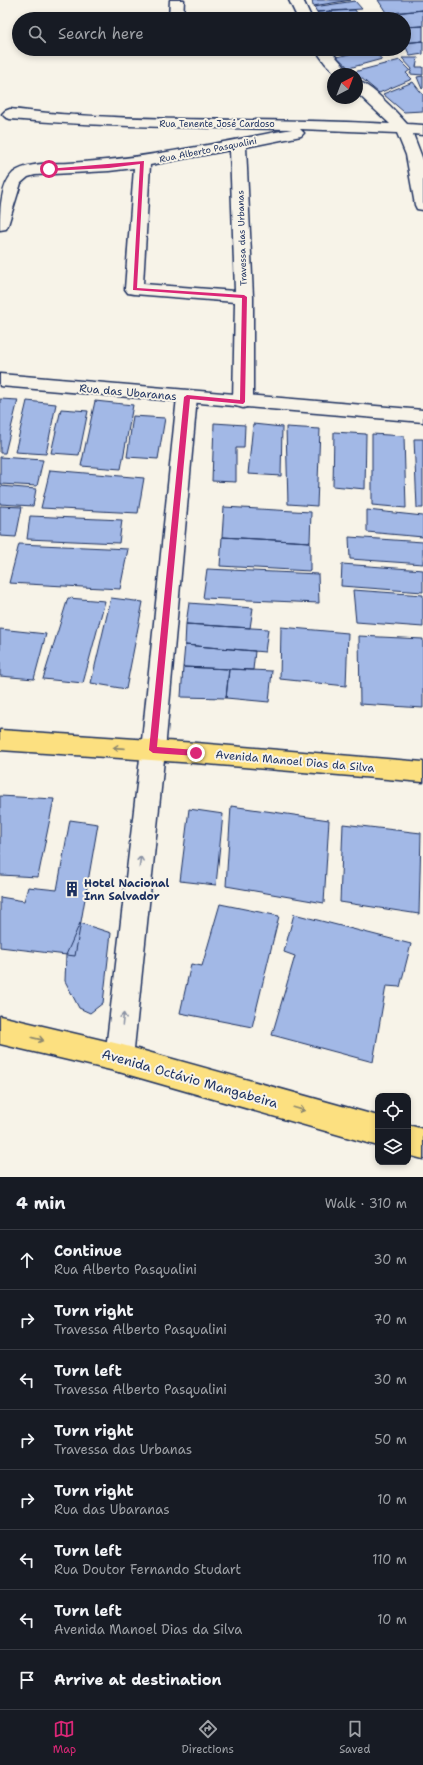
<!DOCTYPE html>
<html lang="en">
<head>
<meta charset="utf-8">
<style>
	:root { --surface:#171b24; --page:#242831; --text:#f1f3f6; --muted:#9ea1a6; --line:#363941; --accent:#db2777 }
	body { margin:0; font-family:"Shantell Sans",sans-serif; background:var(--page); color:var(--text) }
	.controls { position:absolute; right:12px; bottom:12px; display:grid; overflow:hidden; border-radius:8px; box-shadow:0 2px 6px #0003 }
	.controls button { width:36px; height:36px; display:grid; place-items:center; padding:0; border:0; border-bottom:1px solid var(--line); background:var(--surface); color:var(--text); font:20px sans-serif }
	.compass { position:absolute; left:327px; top:68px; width:36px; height:36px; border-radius:50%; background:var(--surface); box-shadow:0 2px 6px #0003; rotate:42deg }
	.stop { position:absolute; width:12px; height:12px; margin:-9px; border:3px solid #db2777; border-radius:50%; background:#fff }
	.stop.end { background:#db2777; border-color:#fff; box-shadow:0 1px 4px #0008 }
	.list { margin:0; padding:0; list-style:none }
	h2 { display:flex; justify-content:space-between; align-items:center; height:52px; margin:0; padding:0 16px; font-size:17px }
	h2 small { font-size:13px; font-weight:400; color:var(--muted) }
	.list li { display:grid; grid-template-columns:26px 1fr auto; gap:12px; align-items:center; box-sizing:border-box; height:60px; padding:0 16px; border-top:1px solid var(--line) }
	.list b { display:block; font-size:15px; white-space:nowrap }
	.list p { margin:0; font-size:13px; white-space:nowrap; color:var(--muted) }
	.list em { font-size:13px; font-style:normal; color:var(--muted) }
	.icon { flex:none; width:22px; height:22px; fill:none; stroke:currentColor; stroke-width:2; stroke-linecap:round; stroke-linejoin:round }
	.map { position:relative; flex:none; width:423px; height:1177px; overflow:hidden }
	.search { position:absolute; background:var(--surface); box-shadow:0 2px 6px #0003; left:12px; right:12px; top:12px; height:44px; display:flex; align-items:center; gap:10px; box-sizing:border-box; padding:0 14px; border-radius:22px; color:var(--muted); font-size:15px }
	.sheet { height:532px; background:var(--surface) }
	nav { display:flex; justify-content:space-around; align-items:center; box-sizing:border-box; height:56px; border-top:1px solid var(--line); background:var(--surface); font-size:11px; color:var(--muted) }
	nav a { display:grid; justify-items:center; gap:2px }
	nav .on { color:var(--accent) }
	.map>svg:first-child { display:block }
	.building { fill:#a2b8e6; stroke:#1b2f5e }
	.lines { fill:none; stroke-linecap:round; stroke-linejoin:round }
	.street-casing { stroke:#1b2f5e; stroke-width:3 }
	.secondary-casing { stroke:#1b2f5e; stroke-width:3 }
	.primary-casing { stroke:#1b2f5e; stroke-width:3 }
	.street { fill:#f7f3e8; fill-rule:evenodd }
	.secondary { fill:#f7f3e8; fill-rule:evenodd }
	.primary { fill:#fce080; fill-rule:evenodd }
	.oneway { stroke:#8c886f }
	.oneway2 { stroke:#8991a3 }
	.route { fill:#db2777 }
	.labels { text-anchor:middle; stroke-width:4; stroke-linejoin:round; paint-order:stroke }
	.far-street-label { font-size:9px; fill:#1b2f5e; stroke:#f7f3e8 }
	.street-label { font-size:11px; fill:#1b2f5e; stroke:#f7f3e8 }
	.poi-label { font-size:11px; font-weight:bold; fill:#1b2f5e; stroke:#f7f3e8; text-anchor:start }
	.near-street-label { font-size:13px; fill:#1b2f5e; stroke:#f7f3e8 }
</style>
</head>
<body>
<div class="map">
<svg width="423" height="1177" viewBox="0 0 423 1177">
	<rect width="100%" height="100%" fill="#f7f3e8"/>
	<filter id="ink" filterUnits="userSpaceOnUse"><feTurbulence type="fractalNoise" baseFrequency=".025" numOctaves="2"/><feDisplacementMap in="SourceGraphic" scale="8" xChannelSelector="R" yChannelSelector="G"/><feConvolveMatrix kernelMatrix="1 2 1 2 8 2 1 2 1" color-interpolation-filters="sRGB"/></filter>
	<g filter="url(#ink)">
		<path class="building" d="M312,0h39l-38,6z
			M378,0h45v10l-36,4z
			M355,1l7,8 -45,3 -3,-5z
			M355,10l6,9h-18l-1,-1 -21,1 -4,-7z
			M423,10v16l-19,1v-8h-32l-2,-4z
			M423,26v15l-19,2v-16z
			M423,41v13l-13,2 -6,-13z
			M340,49h29l-25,5z
			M369,49l13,10 -33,9 -12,-11z
			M402,58h16l-2,9h7v8l-13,-1 2,-5z
			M400,60l10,10 -4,3 6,6 -33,14 -25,-21z
			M423,76v12l-1,1 -5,-12z
			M413,82l10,13v16l-19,1 -21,-18z
			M0,399l18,1 -13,53h-5z
			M27,401l29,3 -10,50 -31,-2z
			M95,401l38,4 -12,64 -40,-3z
			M61,409l27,2 -9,44 -28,-2z
			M133,416l32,2 -7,41 -31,-2z
			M214,423l31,2 -1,23h-8v34l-24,-1z
			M253,424l29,3 -1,49 -33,-2z
			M286,427l34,2 -3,77 -29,-2z
			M334,432l32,2 -1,55 -32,-3z
			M372,434l32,2 2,72 -34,-3z
			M414,439h9v69h-6z
			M0,457l43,3 -6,26 -37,-2z
			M50,470l94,8 -6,35 -97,-5z
			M0,486l36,3 -3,17 -33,-2z
			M0,506l22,1 -6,30 -16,-1z
			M224,507l87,5 -1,30 -88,-5z
			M367,510l56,6v21l-56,-5z
			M30,516l92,4 -3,23 -92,-4z
			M222,537l88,5v29l-90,-5z
			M349,537l74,5v22l-73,-5z
			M19,544l109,5 -8,40 -111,-6z
			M342,564l81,6v22l-82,-6z
			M207,569l111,5 1,29 -116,-5z
			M353,590l70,5v32l-67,-5z
			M68,598l37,3 -22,82 -40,-4z
			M111,598l32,4 -17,87 -35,-6z
			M189,603l64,5 -3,20 -64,-4z
			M186,624l82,5 -3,23 -80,-7z
			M281,627l67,6 -2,53 -66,-7z
			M0,629l46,5 -12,45 -34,-3z
			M359,636l64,3v69l-63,-4z
			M185,645l70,6 -2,19 -70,-3z
			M183,667l46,2 -3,29 -45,-1z
			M229,669l43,2 -3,31 -43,-4z
			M0,796l54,3 -16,78 -38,-2z
			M231,806l98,14 -5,83 -98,-17z
			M189,809l34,5 -7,71 -36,-4z
			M70,820l28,4 -23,132 -75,-9v-50l24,4 4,-14 29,3z
			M343,824l78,9 -2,81 -79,-12z
			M220,904l59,12 -27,111 -72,-14 11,-49 11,2z
			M294,914l117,30 -11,43 -14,-1 -13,76 -101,-27 23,-79 -11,-4z
			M80,923l31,10 -8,70 -13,10 -11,-5 -14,-27 1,-26z"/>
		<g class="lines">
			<g class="street-casing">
				<path id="street" d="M170,0h14l-1,19h-14z
					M289,0h14l9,19h-14z
					M315,49h14l22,25h-15l-11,-11z
					M357,81c14,3 40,32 50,43l16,1v10l-10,-1 10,26v50l-6,-1 -2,-4 -9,-50 -9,-22 -97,-4 4,4 -3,3 -55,11 7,150v105l-3,4 -7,2 -7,-2 -3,-4 2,-100 -101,-8 -6,-1 -3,-4 9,-121 -25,3 -74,4 -7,2 -7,6 -13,42 -2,4 -6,1c0,-18 0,-44 13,-57 14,-11 39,-9 56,-10 75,-4 149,-20 223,-34 -95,-1 -188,-2 -282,-10l-5,-2 -3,-3 3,-3 5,-2c22,2 44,5 67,6 104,7 209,3 313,9l-33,-31zM230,150l5,141 -92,-7 7,-119z
					M187,391l7,2 3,4 -32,353 -32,308 -4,10 -10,4 -10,-4 -4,-10 36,-308 36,-353 3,-4z"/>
			</g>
			<g class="secondary-casing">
				<path id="secondary" d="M0,374l423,36v12l-423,-36z"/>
			</g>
			<g class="primary-casing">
				<path id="primary" d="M0,730l196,13 227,19v20l-227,-19 -196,-13z
					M0,1016l119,28 259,72v30l-259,-74 -119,-28z
					M408,1125l15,4v30l-15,-4z"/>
			</g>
			<use href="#street" class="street"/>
			<use href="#secondary" class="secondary"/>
			<use href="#primary" class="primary"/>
		</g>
		<defs><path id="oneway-shaft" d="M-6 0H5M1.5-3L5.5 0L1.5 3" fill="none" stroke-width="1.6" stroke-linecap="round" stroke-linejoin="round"/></defs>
		<g class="oneway">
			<use href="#oneway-shaft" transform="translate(119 748) rotate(-176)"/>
			<use href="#oneway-shaft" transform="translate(38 1039) rotate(13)"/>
			<use href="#oneway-shaft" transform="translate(299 1109) rotate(16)"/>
		</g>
		<g class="oneway2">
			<use href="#oneway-shaft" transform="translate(140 862) rotate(-84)"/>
			<use href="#oneway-shaft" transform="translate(123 1019) rotate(-84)"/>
		</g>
	</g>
	<path class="route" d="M144,161l-7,127 107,7 3,2 -2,105 -2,2 -53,-5 -33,348 39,3 4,3 -4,3 -43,-3 -4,-3 35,-353 3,-2 53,5 2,-102 -109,-8 7,-126 -31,4 -60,3 -2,-2z"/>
	<defs>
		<g id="building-bare" transform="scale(1.2)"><path d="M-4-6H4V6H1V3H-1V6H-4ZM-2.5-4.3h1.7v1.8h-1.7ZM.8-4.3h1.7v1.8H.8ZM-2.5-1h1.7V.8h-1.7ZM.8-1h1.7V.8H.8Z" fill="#1b2f5e" stroke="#f7f3e8" stroke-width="2.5" paint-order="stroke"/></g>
	</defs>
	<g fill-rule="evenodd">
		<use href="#building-bare" x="72" y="889"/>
	</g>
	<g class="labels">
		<g class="far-street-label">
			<text x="217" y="127">Rua Tenente José Cardoso</text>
			<text transform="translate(208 150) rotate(-11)" y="3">Rua Alberto Pasqualini</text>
			<text transform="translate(242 238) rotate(-92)" y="3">Travessa das Urbanas</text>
		</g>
		<g class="street-label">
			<text transform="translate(128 392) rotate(5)" y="4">Rua das Ubaranas</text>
			<text transform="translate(295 761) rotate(5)" y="4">Avenida Manoel Dias da Silva</text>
		</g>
		<g class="poi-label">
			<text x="84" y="887">Hotel Nacional<tspan x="84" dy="13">Inn Salvador</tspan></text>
		</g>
		<g class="near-street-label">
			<text transform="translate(190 1078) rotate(16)" y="5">Avenida Octávio Mangabeira</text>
		</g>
	</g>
</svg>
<div class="controls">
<button><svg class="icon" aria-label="locate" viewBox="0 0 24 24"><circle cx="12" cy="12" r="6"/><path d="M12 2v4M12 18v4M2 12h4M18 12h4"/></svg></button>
<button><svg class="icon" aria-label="layers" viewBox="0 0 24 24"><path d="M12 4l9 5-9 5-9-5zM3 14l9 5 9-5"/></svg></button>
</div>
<svg class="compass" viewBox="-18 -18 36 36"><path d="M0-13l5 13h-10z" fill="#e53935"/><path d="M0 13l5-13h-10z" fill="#9ea1a6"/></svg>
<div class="stop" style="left:49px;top:169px"></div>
<div class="stop end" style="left:196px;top:753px"></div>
<div class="search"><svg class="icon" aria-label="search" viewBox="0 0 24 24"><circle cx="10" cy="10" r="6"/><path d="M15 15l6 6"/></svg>Search here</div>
</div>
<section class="sheet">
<h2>4 min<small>Walk · 310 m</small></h2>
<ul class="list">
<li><svg class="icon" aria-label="ahead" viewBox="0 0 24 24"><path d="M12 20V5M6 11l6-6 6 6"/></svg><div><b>Continue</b><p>Rua Alberto Pasqualini</p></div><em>30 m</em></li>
<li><svg class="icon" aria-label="right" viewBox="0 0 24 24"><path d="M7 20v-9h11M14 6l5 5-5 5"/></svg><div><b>Turn right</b><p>Travessa Alberto Pasqualini</p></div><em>70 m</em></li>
<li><svg class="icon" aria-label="left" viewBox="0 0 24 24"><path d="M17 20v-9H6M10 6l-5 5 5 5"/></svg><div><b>Turn left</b><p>Travessa Alberto Pasqualini</p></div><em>30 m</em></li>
<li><svg class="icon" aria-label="right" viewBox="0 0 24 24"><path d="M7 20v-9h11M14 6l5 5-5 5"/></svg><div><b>Turn right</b><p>Travessa das Urbanas</p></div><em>50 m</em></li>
<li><svg class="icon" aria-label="right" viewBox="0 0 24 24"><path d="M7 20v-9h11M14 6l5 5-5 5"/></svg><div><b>Turn right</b><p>Rua das Ubaranas</p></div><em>10 m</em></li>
<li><svg class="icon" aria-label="left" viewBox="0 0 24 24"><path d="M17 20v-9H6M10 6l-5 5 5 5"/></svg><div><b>Turn left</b><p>Rua Doutor Fernando Studart</p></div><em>110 m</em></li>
<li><svg class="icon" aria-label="left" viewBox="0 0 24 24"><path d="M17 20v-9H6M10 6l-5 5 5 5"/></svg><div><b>Turn left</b><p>Avenida Manoel Dias da Silva</p></div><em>10 m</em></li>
<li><svg class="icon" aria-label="arrive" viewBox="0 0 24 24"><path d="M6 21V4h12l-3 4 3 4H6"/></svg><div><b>Arrive at destination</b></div></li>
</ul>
</section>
<nav>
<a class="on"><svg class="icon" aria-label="map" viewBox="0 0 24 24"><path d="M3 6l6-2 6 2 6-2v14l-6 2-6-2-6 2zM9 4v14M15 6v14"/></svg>Map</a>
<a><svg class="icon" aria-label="directions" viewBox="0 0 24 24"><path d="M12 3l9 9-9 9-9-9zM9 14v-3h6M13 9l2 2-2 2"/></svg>Directions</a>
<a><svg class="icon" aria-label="saved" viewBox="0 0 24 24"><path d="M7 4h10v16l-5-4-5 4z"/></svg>Saved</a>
</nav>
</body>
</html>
